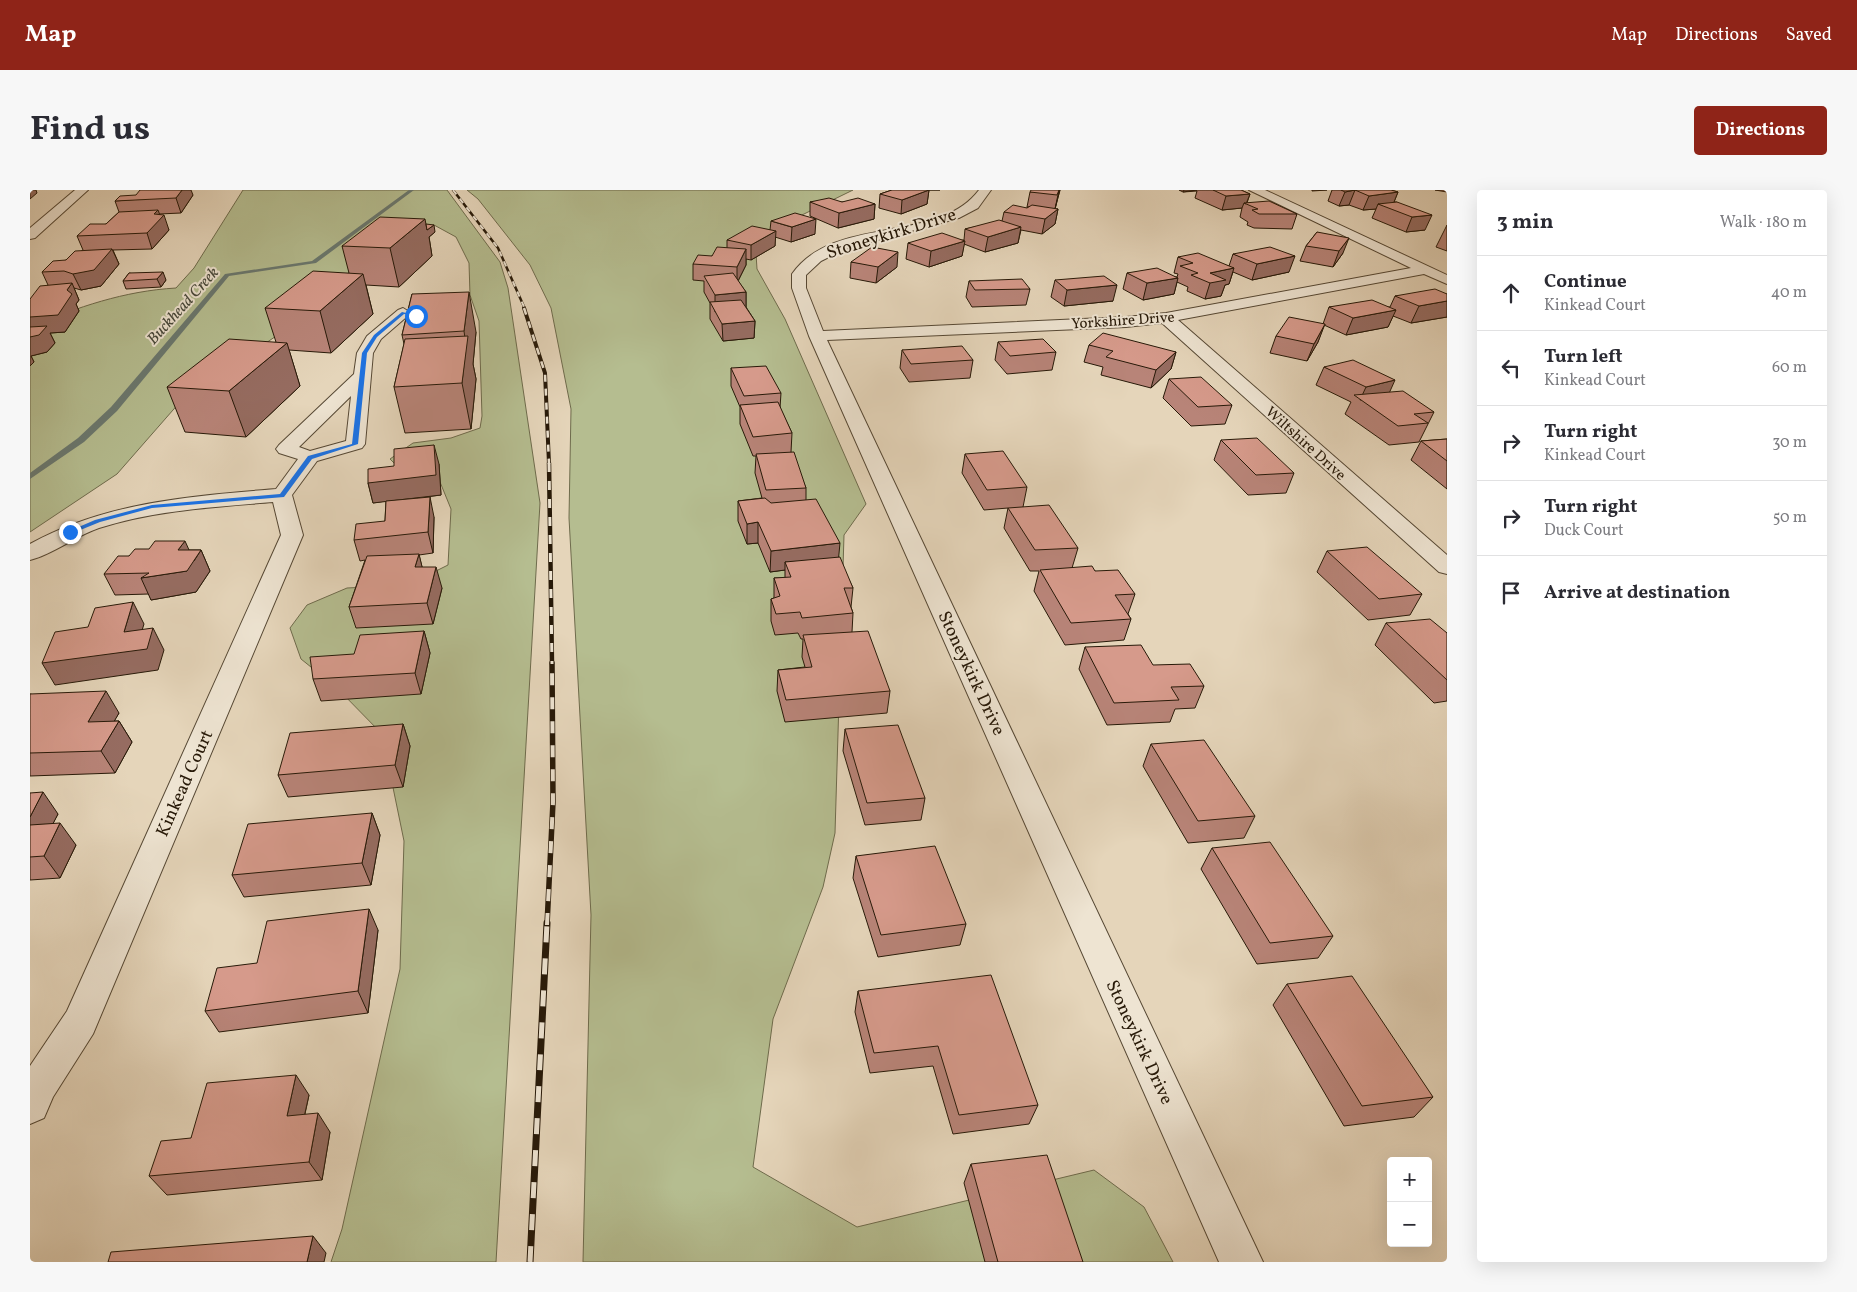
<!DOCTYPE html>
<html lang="en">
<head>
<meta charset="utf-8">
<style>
	:root { --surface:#fff; --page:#f7f7f7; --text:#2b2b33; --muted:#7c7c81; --line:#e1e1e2; --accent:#8f2418 }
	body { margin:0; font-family:Vollkorn,serif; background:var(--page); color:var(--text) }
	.controls { position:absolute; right:15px; bottom:15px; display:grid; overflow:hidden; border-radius:5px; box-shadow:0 5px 20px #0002 }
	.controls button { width:45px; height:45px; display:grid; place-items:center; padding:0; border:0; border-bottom:1px solid var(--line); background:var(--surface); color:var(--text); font:25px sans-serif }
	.stop { position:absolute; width:15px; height:15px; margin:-11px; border:4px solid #1a73e8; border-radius:50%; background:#fff }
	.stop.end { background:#1a73e8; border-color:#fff; box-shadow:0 1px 5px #0008 }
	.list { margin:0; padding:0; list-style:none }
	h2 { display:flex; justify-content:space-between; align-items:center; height:65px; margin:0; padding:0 20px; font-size:21px }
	h2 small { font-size:16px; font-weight:400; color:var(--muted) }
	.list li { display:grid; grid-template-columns:32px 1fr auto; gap:15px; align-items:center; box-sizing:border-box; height:75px; padding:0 20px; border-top:1px solid var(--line) }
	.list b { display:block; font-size:19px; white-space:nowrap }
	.list p { margin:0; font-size:16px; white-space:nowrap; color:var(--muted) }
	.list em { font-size:16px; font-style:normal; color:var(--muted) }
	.icon { flex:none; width:28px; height:28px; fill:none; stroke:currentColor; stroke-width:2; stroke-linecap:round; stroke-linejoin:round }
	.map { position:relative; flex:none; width:1417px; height:1072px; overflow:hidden; border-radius:5px }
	header { display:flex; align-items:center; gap:30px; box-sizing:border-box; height:70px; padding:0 25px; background:var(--accent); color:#fff }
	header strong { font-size:24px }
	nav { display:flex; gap:28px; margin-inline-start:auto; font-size:18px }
	.intro { display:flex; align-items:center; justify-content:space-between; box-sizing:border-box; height:120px; padding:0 30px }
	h1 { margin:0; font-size:35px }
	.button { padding:12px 22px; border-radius:5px; background:var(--accent); color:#fff; font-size:18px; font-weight:700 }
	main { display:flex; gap:30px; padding:0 30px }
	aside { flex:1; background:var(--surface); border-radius:5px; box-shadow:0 5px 20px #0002 }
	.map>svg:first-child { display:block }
	.green { fill:#b5bd90; stroke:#6e6b4c }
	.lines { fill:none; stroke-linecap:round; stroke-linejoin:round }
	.stream { fill:#6a786f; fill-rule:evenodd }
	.street-casing { stroke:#564834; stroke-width:2 }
	.street { fill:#eee4d2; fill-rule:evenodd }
	.rail-far4-casing { stroke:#271908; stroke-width:2.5 }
	.rail-far3-casing { stroke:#271908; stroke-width:4 }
	.rail-far2-casing { stroke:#271908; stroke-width:4.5 }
	.rail-far1-casing { stroke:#271908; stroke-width:5.5 }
	.rail-casing { stroke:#271908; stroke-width:7 }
	.rail-far4 { stroke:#eee4d2; stroke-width:2; stroke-dasharray:5.5; stroke-linecap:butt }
	.rail-far3 { stroke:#eee4d2; stroke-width:2.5; stroke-dasharray:7; stroke-linecap:butt }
	.rail-far2 { stroke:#eee4d2; stroke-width:3; stroke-dasharray:9; stroke-linecap:butt }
	.rail-far1 { stroke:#eee4d2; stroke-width:4; stroke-dasharray:12; stroke-linecap:butt }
	.rail { stroke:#eee4d2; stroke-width:5; stroke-dasharray:16; stroke-linecap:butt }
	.wall { fill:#b88478; stroke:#271908 }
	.shaded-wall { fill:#966c61; stroke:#271908 }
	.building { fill:#d69a8b; stroke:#271908 }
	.route { fill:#1a73e8 }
	.labels { text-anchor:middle; stroke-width:4; stroke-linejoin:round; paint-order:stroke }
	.far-street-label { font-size:15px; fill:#271908; stroke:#eee4d2 }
	.far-water-label { font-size:16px; font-style:italic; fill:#48493c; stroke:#eee4d2 }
	.street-label { font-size:18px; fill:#271908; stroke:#eee4d2 }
</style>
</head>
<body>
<header>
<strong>Map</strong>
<nav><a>Map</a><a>Directions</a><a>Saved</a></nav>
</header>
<div class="intro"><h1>Find us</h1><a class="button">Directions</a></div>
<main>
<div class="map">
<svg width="1417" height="1072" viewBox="0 0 1417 1072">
	<rect width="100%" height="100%" fill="#e5d5ba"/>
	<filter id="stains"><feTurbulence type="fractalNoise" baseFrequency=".004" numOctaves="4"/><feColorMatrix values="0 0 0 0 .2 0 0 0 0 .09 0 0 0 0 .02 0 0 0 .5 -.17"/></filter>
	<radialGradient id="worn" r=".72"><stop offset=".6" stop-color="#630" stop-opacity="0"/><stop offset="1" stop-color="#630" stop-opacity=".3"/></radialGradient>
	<path class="green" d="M213,0h204l53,72 8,26 32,215 -44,759h-165l11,-33 58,-260 4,-128 -22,-107 -45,-46 -36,-29 -11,-31 17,-23 40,-17 61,-3 40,-20 3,-56 -11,-27 -44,-17 -6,-6 23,-16 38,-5 29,-10 2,-12 -3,-95 -9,-26 -1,-32 -13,-26 -22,-12 -22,1 -79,71 -153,105 -63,72 -87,58v-205c48,-20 94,-36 146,-39l18,-20z
		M437,0h386l-98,48 2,31 28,50 81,185 -22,31 -9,298 -12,54 -50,132 -20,148 104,60 237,-57 50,37 29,55h-590l8,-347 -22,-397 2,-109 -20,-101 -21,-43 -52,-66z"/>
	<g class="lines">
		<path class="stream" d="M379,0h5l-98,73 -87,13 -112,135 -33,31 -54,37v-6l48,-35 33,-31 114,-133 87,-13z"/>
		<g class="street-casing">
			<path id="street" d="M45,0h13l-53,48 -5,1v-11z
				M949,0h12l-13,18 -19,10 -114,31 -24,12 -15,14v13l17,43 303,-14 40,-4 245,-45 -162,-78h16l182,85v9l-23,-10 -246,46 269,235v19l-8,-2 -277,-249 -36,4 -299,13 436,922h-44l-410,-926 -17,-48v-14c42,-60 146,-29 187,-84z
				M373,118l8,5 -30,26 -8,14 -8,91 -3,4 -45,13 -25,34 11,40 -210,499 -40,63 -9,21 -14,6v-58l37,-55 214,-476 -8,-33c-58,5 -117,8 -174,26 -24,8 -45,26 -69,32v-16c76,-42 161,-48 246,-55l22,-30 -19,-6 -3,-4 3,-4 75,-71 3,-21 10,-17 31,-26zM321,206l-5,45 -36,10 -11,-4z"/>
		</g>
		<use href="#street" class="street"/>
		<g class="rail-far4-casing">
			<path id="rail-far4" d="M423,0l45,58 27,61"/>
		</g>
		<g class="rail-far3-casing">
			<path id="rail-far3" d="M494,118l21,65 4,91"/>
		</g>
		<g class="rail-far2-casing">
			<path id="rail-far2" d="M519,273l3,201"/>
		</g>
		<g class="rail-far1-casing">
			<path id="rail-far1" d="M517,735l6,-123 -1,-139"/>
		</g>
		<g class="rail-casing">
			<path id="rail" d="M500,1072l17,-339"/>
		</g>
		<use href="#rail-far4" class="rail-far4"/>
		<use href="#rail-far3" class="rail-far3"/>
		<use href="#rail-far2" class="rail-far2"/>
		<use href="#rail-far1" class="rail-far1"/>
		<use href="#rail" class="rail"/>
	</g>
	<path class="wall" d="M862,0h48h-11l-2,14 -26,10 -22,-6 1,-14z
		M1030,0l-5,19h3l-3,15 -13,10 -21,-4 -3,13 -33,9 -21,-8 -2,12 -33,11 -23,-8 2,-16 56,-3 1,-11 37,-8 2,-9 23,-4 2,-1h-2l3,-15z
		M1149,0h62l9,4 -3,9 50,11 -5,15 -38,-1 -7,-3 1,-3 -8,-5 2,-9 -20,2 -27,-12 2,-7 -14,1z
		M1302,0h59l7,2 -4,10h3l28,28 -19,2 -34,-14 4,-9 -13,1 -14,-5 -10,1 -11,-5z
		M1405,0h12v2z
		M163,5l-12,18 -22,1 10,16 -17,19 -39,1 6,14 -18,22 -20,4 -7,-2 5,12 -3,4 3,7 -14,21 -15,1 5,10 -8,9 -16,4 3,6 -4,4v-67l18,-14 -6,-13 24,-12 17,-10 -6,-14 29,-12 13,-12 -4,-11z
		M780,12h32l33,2 -1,15 -36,9 -28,-12z
		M741,31l44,13 -24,8 -16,-5v9l-24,14 -5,-1v6l-8,16 8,11v15l9,14 -1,17 -31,3 -13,-22v-16l-6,-11v-11l-11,-1v-16l19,-8 15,-8v-8l43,-10z
		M396,34l9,8 -6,5 3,19 -33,31 -33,-2 7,29 -42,39 -42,-3 11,36 -54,51 -61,-5 -18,-45 109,-45 -11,-34 84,-35 -7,-27z
		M1417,35v26l-11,-4z
		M1287,42l26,21 -10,14 -33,-6 6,-15z
		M1203,64l56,18 -37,8 -19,-8 -4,12 -4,1 -4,11 -16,3 -18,-8 1,-4 -11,-5 -3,12 -31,6 -20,-11 4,-16 50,4 1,-3 -4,-1 4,-16 51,9z
		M821,72l46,5 -21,16 -26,-5z
		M99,83l37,7 -5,7 -35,2 -3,-8z
		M1025,90l58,21 -49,5 -13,-9z
		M939,91l61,8 -4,16 -54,2 -6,-10z
		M382,104l64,38 -3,32 3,15 -5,50 -66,4 -11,-46 10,-43 -2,-9z
		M1417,104v23l-36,6 -18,-7 -5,11 -42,8 -22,-10 -6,17 -11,19 -37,-8 6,-17 47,-12 6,-17h61l5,-11z
		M968,152l58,10 -4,18 -45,4 -12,-14z
		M1059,155l87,7 -5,17 -20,19 -50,-13 2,-8 -19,-5z
		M872,160l71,10 -3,18 -61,4 -9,-14z
		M1294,177l65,25 45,20 -15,30 -30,3 -44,-31 6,-12 -35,-17z
		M701,178l50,25 -1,15 12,25 -1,19 15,36v12l32,57 15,31 -2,19 2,6 -1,19 38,59 -3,22 -102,9 -8,-31 1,-21 27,-3 -3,-10 1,-18h-2l-3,-6 -23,2 -4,-14v-22l3,-1v-20h11v-8l-15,2 -12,-29 -11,1 -9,-23v-20l24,-3 -7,-25 1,-17h-3l-13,-32v-17l-9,-21z
		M1139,189l63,26 -7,19 -34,2 -28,-28z
		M1417,249v50l-36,-29 10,-19z
		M1191,250l73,33 -8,20 -38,2 -34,-35z
		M935,264l62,33 -4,20 55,41 -6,20 23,3 40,23 -7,20 3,5 -7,21 -59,5 -31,-54 5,-20h-9l-26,-43 4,-20 -24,2 -22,-37z
		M409,274l2,31 -24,3 17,19 -1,36 -14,2 3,12 20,21 -9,36 -77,4 -7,-21 16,-47 -5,1 -6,-21 31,-19 1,-20 -13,2 -5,-20z
		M159,360h12l9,21 -14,21 -45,8 -2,-6 -34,1 -11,-21 25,-18z
		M1297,361l95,43 -12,21 -42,5 -51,-48z
		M1356,433l61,10v68l-13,2 -59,-58z
		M394,441l6,22 -9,41 -100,7 -8,-22z
		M1055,457l119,39 -9,22 -20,1 -5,13 -63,3 -28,-56z
		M0,504l89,19 -5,8h5l13,21 -17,31 -85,3z
		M373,534l7,22 -7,41 -115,10 -10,-22z
		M815,539l80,69 -4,22 -56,5 -22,-74z
		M1121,554l104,72 -11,22 -56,5 -45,-77z
		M0,603l28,21 -5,9 23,22 -16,33 -30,2z
		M342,623l8,22 -9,50 -127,12 -12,-22z
		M1182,658l121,88 -15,22 -61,6 -56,-95z
		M826,666l110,68 -6,21 -82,12 -25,-79z
		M348,740l-10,83 -149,19 -14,-21 52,-48z
		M1257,794l146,113 -19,20 -70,9 -71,-121z
		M828,801l180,114 -9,19 -76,10 -20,-68 -63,7 -15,-61z
		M279,905l-4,19 25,18 -8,48 -155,15 -18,-19 42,-38z
		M941,974l112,98h-98l-21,-79z"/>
	<path class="shaded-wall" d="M0,0h6l1,3 -7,6z
		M152,0h9l2,5 -12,18 -5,-15z
		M899,0l-2,14 -26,10 1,-14z
		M1029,0h1l-2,7 -3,12z
		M1154,0h13l-14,2z
		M1282,0h15l-15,1z
		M1325,0l-6,15 -10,1 6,-14z
		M1368,2l-6,15 -14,-3 -2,5 -13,1 6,-14z
		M1220,4l-4,10 -2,-1 -2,5 -20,2 4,-14z
		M845,14l-1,15 -36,9 1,-15z
		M1028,19l-3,15 -13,10 3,-15z
		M128,20l3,8 3,-3 5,15 -17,19 -5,-16 7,-19z
		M1402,25l-7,15 -19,2 6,-15z
		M395,29l2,11 7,-5 1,7 -6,5 3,19 -33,31 -9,-39z
		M786,29l-1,15 -24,8 1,-15z
		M991,37l-3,16 -33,9 3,-15z
		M746,41l-1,15 -24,14v-15z
		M1319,48l-6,15 -10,14 6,-16z
		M935,51l-3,15 -33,11 2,-16z
		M82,59l7,15 -18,22 -20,4 -8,-16z
		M716,59v16l-9,18v-16z
		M868,62l-1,15 -21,16 2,-16z
		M1265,66l-6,16 -37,8 5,-16z
		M1204,78l-5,16 -4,1 -4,11 -16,3 5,-16v-10z
		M133,82l3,8 -5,7 -4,-8z
		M333,84l10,40 -42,39 -11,-42z
		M1148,88l-4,16 -31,6 4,-17z
		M42,93l7,17 -3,4 3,7 -14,21 -15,1 5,10 -8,9 -16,4 3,6 -4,4v-49l37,-27z
		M1087,95l-4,16 -49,5 3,-16z
		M439,102l7,40 -3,32 3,15 -5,50 -9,-46 4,-37 -2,-15z
		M716,102v17l-31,3v-17z
		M1417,111v16l-36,6 8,-17z
		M1366,120l-8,17 -42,8 7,-17z
		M725,131l-1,17 -31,3 -1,-17z
		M1295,134l-7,18 -11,19 7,-17z
		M257,153l13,43 -54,51 -17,-46z
		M1146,162l-5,17 -20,19 5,-18z
		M1365,190l-8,18 -27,2 6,-13z
		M404,255l5,19 2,31 -68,8 -5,-20z
		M400,307l4,20 -1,36 -5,-21z
		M728,332v21l-11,1v-20z
		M155,351l9,20 7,-11 9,21 -14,21 -45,8 -10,-22 46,-7 -9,-21z
		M810,353l-2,21 -53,-2v8l-15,2 1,-21z
		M389,364l5,21 -9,-8z
		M406,377l6,21 -9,36 -6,-21z
		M103,412l11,22 -8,26 17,-22 11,22 -6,20 -103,15 -13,-22 82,-31z
		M394,441l6,22 -9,41 -6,-21z
		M76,501l13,22 -18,31 -13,-22z
		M89,531l13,21 -17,31 -14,-22z
		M373,534l7,22 -7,41 -8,-22z
		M13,602l15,22 -17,33 -11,-15v-15z
		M342,623l8,22 -9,50 -9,-22z
		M30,633l16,22 -16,33 -16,-22z
		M339,719l9,21 -10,83 -10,-22z
		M266,885l13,20 -9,40 -13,-19z
		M288,923l12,19 -8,48 -13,-18z
		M283,1046l13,17 -2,9h-17z"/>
	<path class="building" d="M110,0h42l-6,8 -61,3 5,-5 16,-1z
		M862,0h37l-27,10 -22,-6z
		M1001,0h28l-2,5 -27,-3z
		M1183,0h28l9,4 -24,2z
		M1311,0h50l7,2 -29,4 -14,-6 -10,2z
		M799,8l13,4 16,-4 17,6 -36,9 -29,-11z
		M1239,11l28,13h-38l-7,-4 6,-1 -14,-6z
		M1367,12l35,13 -20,2 -34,-13z
		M983,15l14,3 5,-3 26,4 -13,10 -41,-7z
		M128,20l-4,4 10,1 -17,18 -70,3 13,-12h16l13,-12z
		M765,23l21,6 -24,8 -21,-6z
		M350,27l45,2 -35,29 -48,-2z
		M969,30l22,7 -33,10 -23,-8z
		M396,34l8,1 -7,5z
		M722,36l24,5 -25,14 -24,-5z
		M1287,42l32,6 -10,13 -33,-5z
		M912,43l23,8 -34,10 -23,-8z
		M687,57l29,2 -9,18 -44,-3 5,-9 14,1z
		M842,57l26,5 -20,15 -27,-5z
		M1240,57l25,9 -38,8 -24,-10z
		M82,59l-18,21 -21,4 -9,-3 -22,1 11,-11 13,-1 9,-9z
		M1168,63l36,15 -24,5 16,7 -16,3 -19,-8 7,-2 -18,-7 13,-3 -15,-6z
		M1127,78l21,10 -31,5 -20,-10z
		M283,81l50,3 -43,37 -55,-3z
		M133,82l-6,7 -34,2 6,-8z
		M703,83l13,19 -31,3 -11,-19z
		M1074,86l13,9 -50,5 -12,-10z
		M992,89l8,10 -55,1 -6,-9z
		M42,93l-5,7 5,4 -14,21 -28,2v-18l10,-13z
		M1405,99l12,5v7l-28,5 -24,-10z
		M439,102l-5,39 -62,4 10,-41z
		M711,110l14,21 -33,3 -12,-22z
		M1342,110l24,10 -43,8 -24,-11z
		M1259,127l36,7 -11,20 -38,-8z
		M17,136l-8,9 -9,2v-10z
		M1073,143l73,19 -20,18 -50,-13 7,-6 -24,-6z
		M438,146l-6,47 -68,4 11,-48z
		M199,149l58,4 -58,48 -62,-4z
		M1013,149l13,13 -46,4 -12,-14z
		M932,156l11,14 -62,4 -9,-14z
		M1323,170l42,20 -29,7 -42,-20z
		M736,176l15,27 -37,3 -13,-28z
		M1171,187l31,28 -34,2 -29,-28z
		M1373,201l31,21 -20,2 14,9 -30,3 -44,-31z
		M748,212l14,31 -39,4 -13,-32z
		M1227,248l37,35 -38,2 -35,-35z
		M1417,249v22l-26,-20z
		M404,255l2,30 -68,8v-14l26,-3v-17z
		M973,261l24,36 -40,3 -22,-36z
		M764,262l12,36 -40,2 -10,-36z
		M400,307l-2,35 -74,8 2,-16 29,-3 1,-20z
		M735,308l6,5 45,-4 24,44 -69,8 -13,-29 -11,2 -9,-23z
		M1019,315l29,43 -43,2 -27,-42z
		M125,351h30l-7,9h23l-14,21 -46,7 8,-5 -45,1 14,-18h11l6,-7h14z
		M1337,357l55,47 -43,5 -52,-48z
		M389,364l-4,13h21l-9,36 -78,4 18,-51z
		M810,367l13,31h-9l9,25 -51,5 -2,-6 -24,2 -5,-15 9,-3 -6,-18 17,-1 -6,-15z
		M1062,376l3,5 23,-1 17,24 -20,1 16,24 -60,4 -31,-53z
		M103,412l-9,30 29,-4 -6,21 -105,14 13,-31 33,-5 7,-19z
		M1400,429l17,14v47l-61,-57z
		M394,441l-9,42 -102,6 -3,-22 44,-3 6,-19z
		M838,441l22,60 -104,9 -8,-30 34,-3 -9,-32z
		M1111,455l12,20 37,-1 14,22 -33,1 8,13 -65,3 -29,-56z
		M76,501l-18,31 31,-1 -18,30 -71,2v-59z
		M373,534l-8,41 -117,10 12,-42z
		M868,535l27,73 -58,5 -22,-74z
		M1174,550l51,76 -57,5 -47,-77z
		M13,602l-13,25v-24z
		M342,623l-10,50 -130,12 16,-51z
		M30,633l-16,33 -14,1v-32z
		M1240,652l63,94 -63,7 -58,-95z
		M905,656l31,78 -85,11 -25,-79z
		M339,719l-11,82 -153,20 12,-43 40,-5 10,-42z
		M961,785l47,130 -79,10 -21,-69 -64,7 -16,-62z
		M1322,786l81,121 -71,9 -75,-122z
		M266,885l-9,41 31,-3 -9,49 -160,14 12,-35 30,-3 16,-55z
		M1017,965l36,107h-85l-27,-98z
		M283,1046l-6,26h-199l3,-10z"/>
	<path class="route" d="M372,122l17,4 -15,-2 -27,23 -10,16 -9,91 -46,15 -28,38 -132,11 -52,14 -27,11 -6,-1 28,-12 57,-15 128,-11 28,-38 44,-12 10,-91 12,-18z"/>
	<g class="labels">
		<g class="far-street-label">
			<text transform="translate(1093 130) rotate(-4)" y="5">Yorkshire Drive</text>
			<text transform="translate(1276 253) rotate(42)" y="5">Wiltshire Drive</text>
		</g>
		<g class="far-water-label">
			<text transform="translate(152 115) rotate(-48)" y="6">Buckhead Creek</text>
		</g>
		<g class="street-label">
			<text transform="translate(861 43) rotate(-17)" y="6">Stoneykirk Drive</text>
			<text transform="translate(942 483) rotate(65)" y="6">Stoneykirk Drive</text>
			<text transform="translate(154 593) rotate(-66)" y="6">Kinkead Court</text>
			<text transform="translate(1110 852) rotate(65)" y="6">Stoneykirk Drive</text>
		</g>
	</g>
	<rect width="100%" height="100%" filter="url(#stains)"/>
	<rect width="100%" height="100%" fill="url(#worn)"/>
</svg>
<div class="controls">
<button>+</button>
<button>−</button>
</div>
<div class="stop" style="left:386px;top:126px"></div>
<div class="stop end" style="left:40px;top:342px"></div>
</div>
<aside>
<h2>3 min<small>Walk · 180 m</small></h2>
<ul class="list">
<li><svg class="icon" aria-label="ahead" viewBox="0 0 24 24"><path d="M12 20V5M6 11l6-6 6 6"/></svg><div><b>Continue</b><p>Kinkead Court</p></div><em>40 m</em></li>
<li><svg class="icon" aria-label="left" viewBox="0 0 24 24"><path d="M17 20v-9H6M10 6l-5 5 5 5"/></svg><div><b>Turn left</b><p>Kinkead Court</p></div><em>60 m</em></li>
<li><svg class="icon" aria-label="right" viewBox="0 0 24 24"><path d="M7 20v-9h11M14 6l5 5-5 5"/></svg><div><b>Turn right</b><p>Kinkead Court</p></div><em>30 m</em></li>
<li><svg class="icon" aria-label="right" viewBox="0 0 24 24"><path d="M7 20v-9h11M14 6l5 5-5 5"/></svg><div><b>Turn right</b><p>Duck Court</p></div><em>50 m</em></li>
<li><svg class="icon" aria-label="arrive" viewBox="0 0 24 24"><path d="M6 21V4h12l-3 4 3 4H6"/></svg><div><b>Arrive at destination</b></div></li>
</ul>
</aside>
</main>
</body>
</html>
